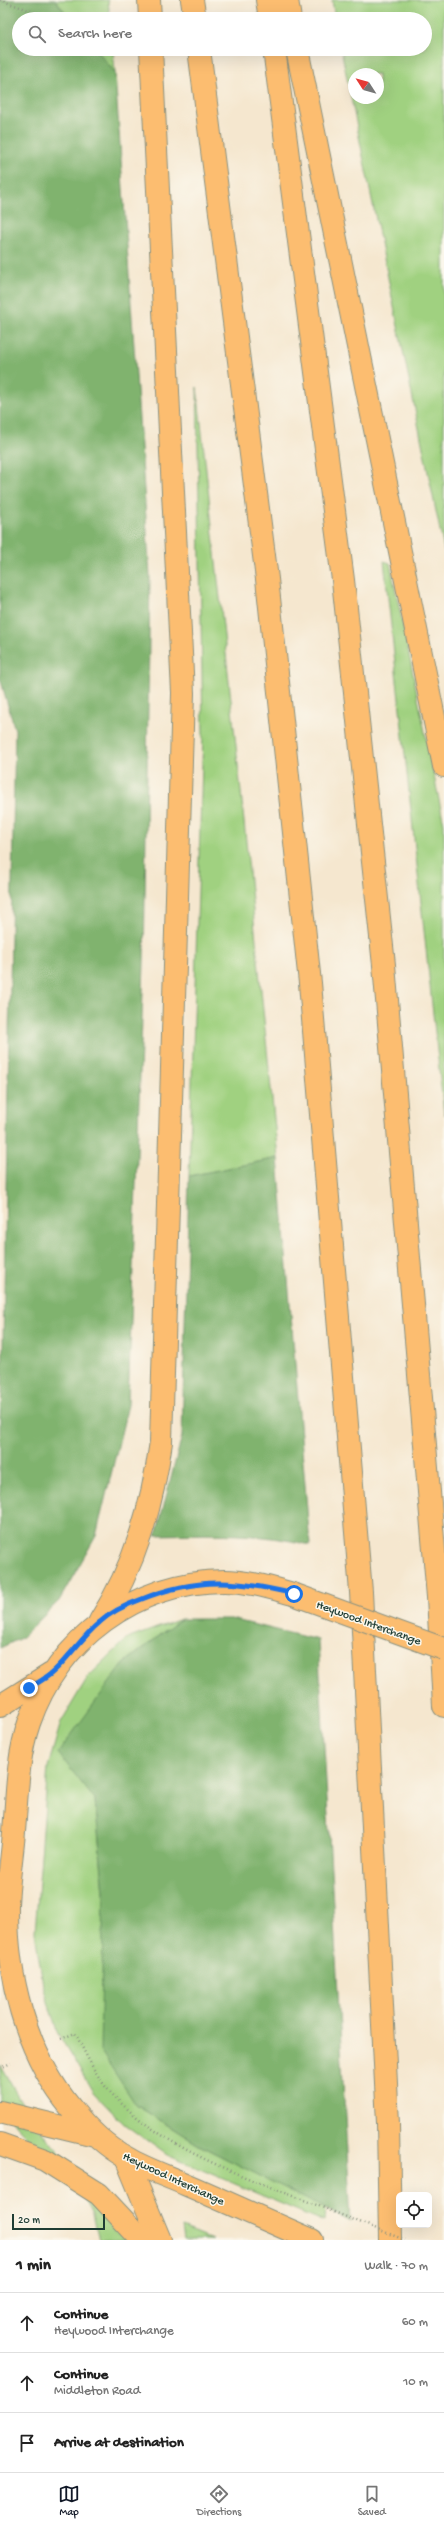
<!DOCTYPE html>
<html lang="en">
<head>
<meta charset="utf-8">
<style>
	:root { --surface:#fff; --page:#f6f6f6; --text:#222; --muted:#767676; --line:#e0e0e0; --accent:#111827 }
	body { margin:0; font-family:"Gochi Hand",sans-serif; background:var(--page); color:var(--text) }
	.controls { position:absolute; right:12px; bottom:12px; display:grid; overflow:hidden; border-radius:6px; box-shadow:0 4px 16px #0002 }
	.controls button { width:36px; height:36px; display:grid; place-items:center; padding:0; border:0; border-bottom:1px solid var(--line); background:var(--surface); color:var(--text); font:20px sans-serif }
	.compass { position:absolute; left:348px; top:68px; width:36px; height:36px; border-radius:50%; background:var(--surface); box-shadow:0 4px 16px #0002; rotate:306deg }
	.scale { position:absolute; left:12px; bottom:10px; width:93px; box-sizing:border-box; padding-left:4px; border:2px solid #1f3d34; border-top:0; font-size:11px; line-height:14px; white-space:nowrap; color:#1f3d34; -webkit-text-stroke:3px #fbf7ec; paint-order:stroke }
	.stop { position:absolute; width:12px; height:12px; margin:-9px; border:3px solid #1a73e8; border-radius:50%; background:#fff }
	.stop.end { background:#1a73e8; border-color:#fff; box-shadow:0 1px 4px #0008 }
	.list { margin:0; padding:0; list-style:none }
	h2 { display:flex; justify-content:space-between; align-items:center; height:52px; margin:0; padding:0 16px; font-size:17px }
	h2 small { font-size:13px; font-weight:400; color:var(--muted) }
	.list li { display:grid; grid-template-columns:26px 1fr auto; gap:12px; align-items:center; box-sizing:border-box; height:60px; padding:0 16px; border-top:1px solid var(--line) }
	.list b { display:block; font-size:15px; white-space:nowrap }
	.list p { margin:0; font-size:13px; white-space:nowrap; color:var(--muted) }
	.list em { font-size:13px; font-style:normal; color:var(--muted) }
	.icon { flex:none; width:22px; height:22px; fill:none; stroke:currentColor; stroke-width:2; stroke-linecap:round; stroke-linejoin:round }
	.map { position:relative; flex:none; width:444px; height:2240px; overflow:hidden }
	.search { position:absolute; background:var(--surface); box-shadow:0 4px 16px #0002; left:12px; right:12px; top:12px; height:44px; display:flex; align-items:center; gap:10px; box-sizing:border-box; padding:0 14px; border-radius:22px; color:var(--muted); font-size:15px }
	.sheet { height:232px; background:var(--surface) }
	nav { display:flex; justify-content:space-around; align-items:center; box-sizing:border-box; height:56px; border-top:1px solid var(--line); background:var(--surface); font-size:11px; color:var(--muted) }
	nav a { display:grid; justify-items:center; gap:2px }
	nav .on { color:var(--accent) }
	.map>svg:first-child { display:block }
	.green { fill:#a0d180; stroke:#60875a; fill-rule:evenodd }
	.forest { fill:#80b36e; stroke:#507851 }
	.lines { fill:none; stroke-linecap:round; stroke-linejoin:round }
	.primary-casing { stroke:#8a9282; stroke-width:24 }
	.motorway-casing { stroke:#8a9282; stroke-width:24 }
	.path { stroke:#8a9282; stroke-width:2.5; stroke-dasharray:1 3; stroke-linecap:butt }
	.primary { stroke:#fcbd6f; stroke-width:22 }
	.motorway { stroke:#fcbd6f; stroke-width:22 }
	.primary-bridge-casing { stroke:#8a9282; stroke-width:24; stroke-linecap:butt }
	.path-bridge { stroke:#8a9282; stroke-width:2.5; stroke-dasharray:1 3; stroke-linecap:butt }
	.primary-bridge { stroke:#fcbd6f; stroke-width:22 }
	.route { stroke:#1a73e8; stroke-width:5 }
	.labels { text-anchor:middle; stroke-width:3; stroke-linejoin:round; paint-order:stroke }
	.street-label { font-size:12px; fill:#1f3d34; stroke:#fbf7ec }
</style>
</head>
<body>
<div class="map">
<svg width="444" height="2240" viewBox="0 0 444 2240">
	<rect width="100%" height="100%" fill="#fbf7ec"/>
	<filter id="ink" filterUnits="userSpaceOnUse"><feTurbulence type="fractalNoise" baseFrequency=".025" numOctaves="2"/><feDisplacementMap in="SourceGraphic" scale="8" xChannelSelector="R" yChannelSelector="G"/><feConvolveMatrix kernelMatrix="1 2 1 2 8 2 1 2 1" color-interpolation-filters="sRGB"/></filter>
	<filter id="wash" filterUnits="userSpaceOnUse"><feTurbulence type="fractalNoise" baseFrequency=".012" numOctaves="4" result="noise"/><feDisplacementMap in="SourceGraphic" scale="16" xChannelSelector="R" yChannelSelector="G"/><feGaussianBlur stdDeviation="0.9" result="paint"/><feColorMatrix in="noise" values="0 0 0 0 0 0 0 0 0 0 0 0 0 0 0 0 0 1.4 0 .05"/><feComposite in="paint" operator="in"/></filter>
	<g filter="url(#wash)">
		<rect width="100%" height="100%" fill="#f5e7cf"/>
		<path class="green" d="M55,0h53l2,19h-39z
			M332,0h112v550l-103,-501h84v-30h-90zM354,74h24v24h-24z
			M96,49h17l2,24z
			M197,387l44,405 37,366 -89,18 14,-443z
			M384,561l6,2 54,261v291z
			M181,1619l-58,45 -28,136 9,92 32,213 63,40 126,63 -1,14 -157,-67 -43,-31 -31,-32 -36,-60 -14,-47 -8,-53 13,-165 13,-45 27,-45 39,-38z
			M0,2065l31,54 89,105 7,16h-28l-6,-26 -11,-20 -63,-65 -19,-26z
			M182,2228l30,12h-28z"/>
		<path class="forest" d="M0,0h55l16,19h-52v30h77l19,24 35,503 -6,388 -16,441 -32,131 -37,65 -38,37 -21,10v-231l2,-23 13,-664 -15,-52z
			M278,1158l32,387c-55,-13 -99,-11 -154,-10l26,-99 7,-260z
			M181,1619h50l87,21 33,582 -152,-77 -63,-40 -36,-55 4,-158 -9,-92 -37,-47 65,-89z"/>
	</g>
	<g filter="url(#ink)">
		<g class="lines">
			<g class="primary-casing">
				<path id="primary" d="M293,1594c-22,-6 -45,-13 -69,-13 -89,1 -166,58 -195,142 -13,38 -12,81 -16,120 -2,20 -5,41 -6,61 -1,70 18,148 64,204 15,19 34,38 56,50 18,11 40,18 60,27 42,18 83,37 125,55
					M0,1706l51,-32
					M0,2112l95,23"/>
			</g>
			<g class="motorway-casing">
				<path id="motorway" d="M149,0l1,19
					M192,0l3,19
					M267,0l3,19
					M287,0l3,19
					M199,49l68,530 43,404 51,609 27,531 2,117
					M274,49l69,531 41,385 54,632 6,109
					M297,49l147,717
					M100,1621c35,-55 52,-114 61,-179l22,-749 -32,-644
					M0,2144l45,16 54,34 43,46
					M126,2158l34,82"/>
			</g>
			<path class="path" d="M0,0l43,15
				M61,2039l14,-6c11,21 22,47 40,64 58,60 144,84 219,115
				M0,2068l11,-5"/>
			<use href="#primary" class="primary"/>
			<use href="#motorway" class="motorway"/>
			<g class="primary-bridge-casing">
				<path id="primary-bridge" d="M293,1594l151,55"/>
			</g>
			<path class="path-bridge" d="M334,2212l71,28"/>
			<use href="#primary-bridge" class="primary-bridge"/>
		</g>
	</g>
	<g class="lines" filter="url(#ink)">
		<path class="route" d="M29,1688c8,-5 18,-10 25,-17 16,-15 29,-35 46,-49 11,-10 28,-18 42,-23 55,-22 95,-19 152,-5"/>
	</g>
	<g class="labels">
		<g class="street-label">
			<text transform="translate(369 1622) rotate(20)" y="4">Heywood Interchange</text>
			<text transform="translate(174 2178) rotate(25)" y="4">Heywood Interchange</text>
		</g>
	</g>
</svg>
<div class="controls">
<button><svg class="icon" aria-label="locate" viewBox="0 0 24 24"><circle cx="12" cy="12" r="6"/><path d="M12 2v4M12 18v4M2 12h4M18 12h4"/></svg></button>
</div>
<svg class="compass" viewBox="-18 -18 36 36"><path d="M0-13l5 13h-10z" fill="#e53935"/><path d="M0 13l5-13h-10z" fill="#767676"/></svg>
<div class="scale">20 m</div>
<div class="stop" style="left:294px;top:1594px"></div>
<div class="stop end" style="left:29px;top:1688px"></div>
<div class="search"><svg class="icon" aria-label="search" viewBox="0 0 24 24"><circle cx="10" cy="10" r="6"/><path d="M15 15l6 6"/></svg>Search here</div>
</div>
<section class="sheet">
<h2>1 min<small>Walk · 70 m</small></h2>
<ul class="list">
<li><svg class="icon" aria-label="ahead" viewBox="0 0 24 24"><path d="M12 20V5M6 11l6-6 6 6"/></svg><div><b>Continue</b><p>Heywood Interchange</p></div><em>60 m</em></li>
<li><svg class="icon" aria-label="ahead" viewBox="0 0 24 24"><path d="M12 20V5M6 11l6-6 6 6"/></svg><div><b>Continue</b><p>Middleton Road</p></div><em>10 m</em></li>
<li><svg class="icon" aria-label="arrive" viewBox="0 0 24 24"><path d="M6 21V4h12l-3 4 3 4H6"/></svg><div><b>Arrive at destination</b></div></li>
</ul>
</section>
<nav>
<a class="on"><svg class="icon" aria-label="map" viewBox="0 0 24 24"><path d="M3 6l6-2 6 2 6-2v14l-6 2-6-2-6 2zM9 4v14M15 6v14"/></svg>Map</a>
<a><svg class="icon" aria-label="directions" viewBox="0 0 24 24"><path d="M12 3l9 9-9 9-9-9zM9 14v-3h6M13 9l2 2-2 2"/></svg>Directions</a>
<a><svg class="icon" aria-label="saved" viewBox="0 0 24 24"><path d="M7 4h10v16l-5-4-5 4z"/></svg>Saved</a>
</nav>
</body>
</html>
